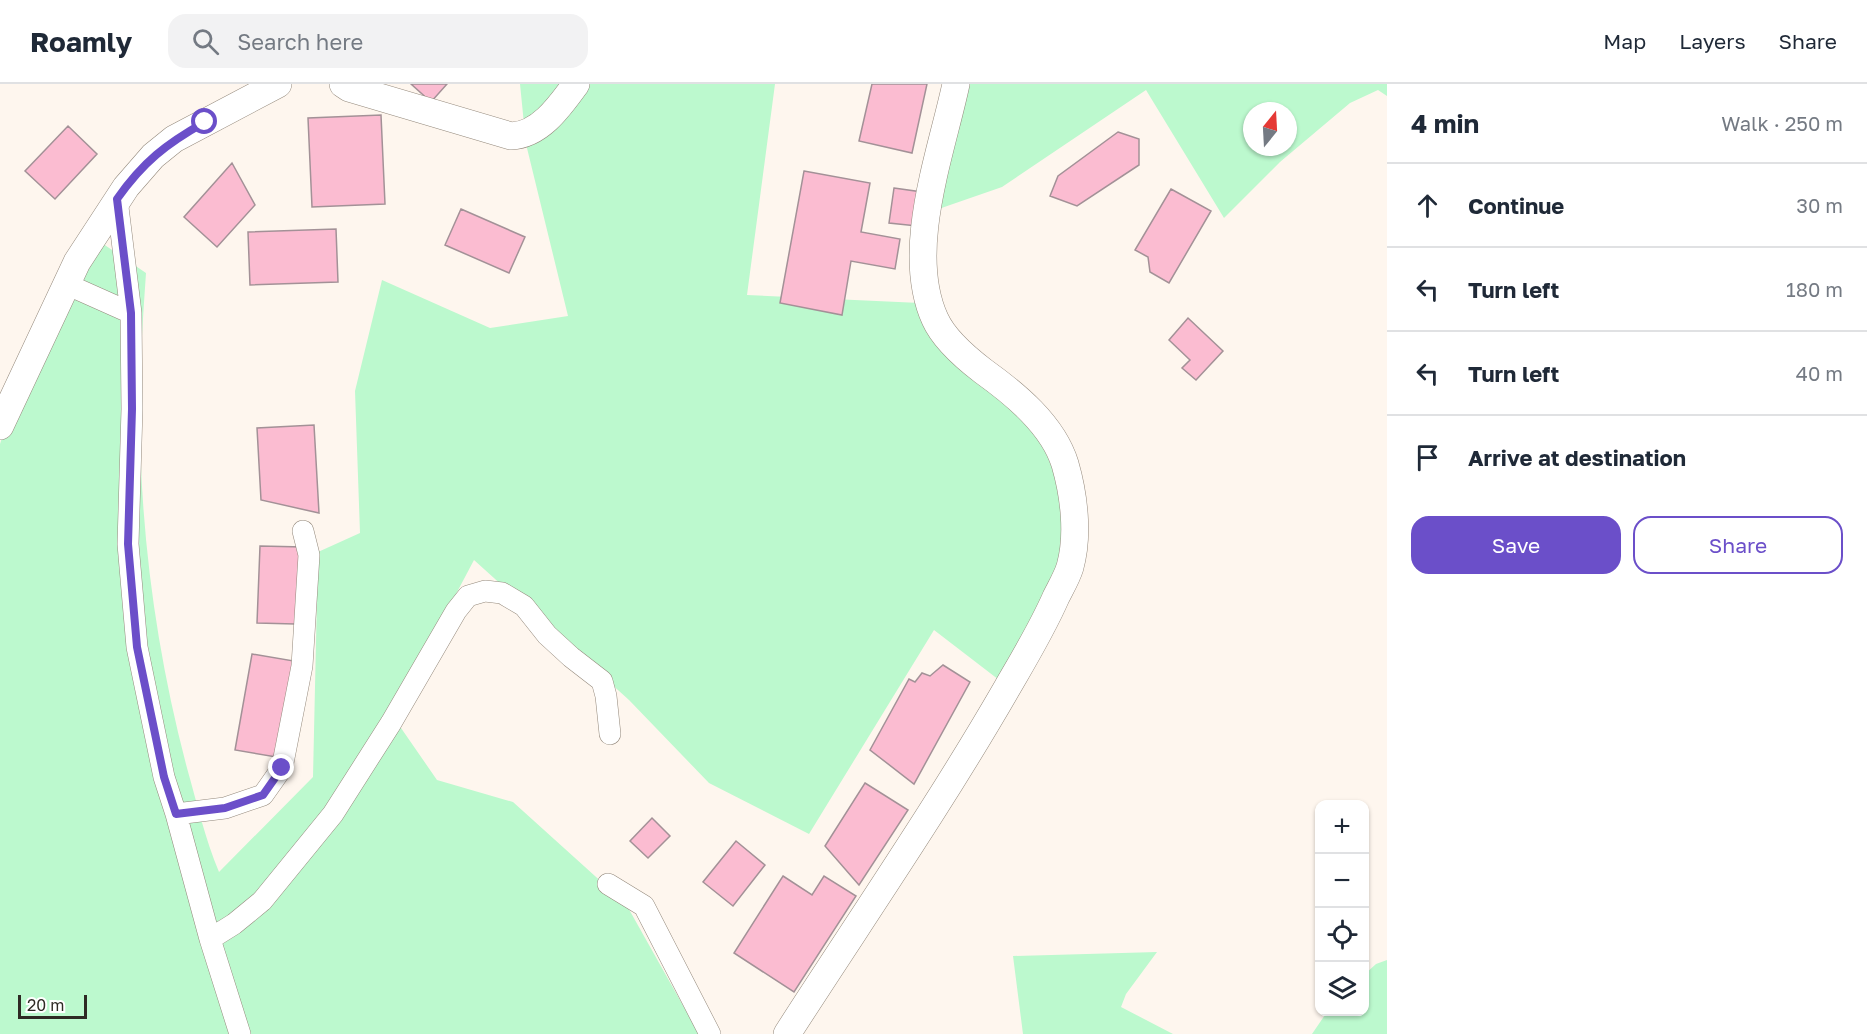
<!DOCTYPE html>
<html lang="en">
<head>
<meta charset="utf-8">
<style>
	:root { --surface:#fff; --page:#f2f2f3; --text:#1f2937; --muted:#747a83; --line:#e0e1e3; --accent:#6b4fc9 }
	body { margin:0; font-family:"Golos Text",sans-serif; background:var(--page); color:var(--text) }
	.controls { position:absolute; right:18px; bottom:18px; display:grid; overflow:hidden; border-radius:12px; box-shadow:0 2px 4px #0004 }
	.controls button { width:54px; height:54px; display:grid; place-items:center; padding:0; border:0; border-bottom:2px solid var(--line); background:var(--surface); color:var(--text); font:30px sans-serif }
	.compass { position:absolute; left:1243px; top:18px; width:54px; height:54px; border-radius:50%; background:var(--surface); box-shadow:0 2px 4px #0004; rotate:18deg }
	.scale { position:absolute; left:18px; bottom:15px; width:69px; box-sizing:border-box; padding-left:6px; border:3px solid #2e2a24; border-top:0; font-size:16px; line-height:21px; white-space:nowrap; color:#2e2a24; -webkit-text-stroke:4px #fff; paint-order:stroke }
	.stop { position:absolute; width:18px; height:18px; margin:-14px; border:4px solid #6b4fc9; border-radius:50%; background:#fff }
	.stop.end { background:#6b4fc9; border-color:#fff; box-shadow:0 2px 6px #0008 }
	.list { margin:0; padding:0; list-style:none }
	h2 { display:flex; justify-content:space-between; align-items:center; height:78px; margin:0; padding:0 24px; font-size:26px }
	h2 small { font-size:20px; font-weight:400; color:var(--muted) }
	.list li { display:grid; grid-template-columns:39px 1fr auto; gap:18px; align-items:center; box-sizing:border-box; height:84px; padding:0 24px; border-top:2px solid var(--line) }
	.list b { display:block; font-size:22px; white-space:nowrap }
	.list em { font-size:20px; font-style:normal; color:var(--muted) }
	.actions { display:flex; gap:12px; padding:18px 24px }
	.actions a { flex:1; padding:14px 0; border:2px solid var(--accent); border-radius:18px; text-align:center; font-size:21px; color:var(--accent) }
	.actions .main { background:var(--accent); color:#fff }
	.icon { flex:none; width:33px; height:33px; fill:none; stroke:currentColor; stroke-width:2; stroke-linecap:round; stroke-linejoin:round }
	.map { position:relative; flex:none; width:1387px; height:950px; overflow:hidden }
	header { display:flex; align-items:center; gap:36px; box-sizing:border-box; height:84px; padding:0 30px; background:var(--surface); border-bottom:2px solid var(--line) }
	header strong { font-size:28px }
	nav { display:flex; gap:33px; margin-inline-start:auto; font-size:21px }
	.search { width:420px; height:54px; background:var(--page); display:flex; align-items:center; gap:15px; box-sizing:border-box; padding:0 21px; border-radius:18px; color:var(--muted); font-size:22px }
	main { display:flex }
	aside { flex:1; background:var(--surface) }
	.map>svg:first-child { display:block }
	.green { fill:#bcf9ce; fill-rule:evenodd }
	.building { fill:#fbbcd1; stroke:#a39197; stroke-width:1.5 }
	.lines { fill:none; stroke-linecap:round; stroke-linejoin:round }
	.minor-casing { stroke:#94897c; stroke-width:22 }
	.tertiary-casing { stroke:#94897c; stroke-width:28 }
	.minor { stroke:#fff; stroke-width:21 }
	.tertiary { stroke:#fff; stroke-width:27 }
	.route { stroke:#6b4fc9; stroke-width:8 }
</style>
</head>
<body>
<header>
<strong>Roamly</strong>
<div class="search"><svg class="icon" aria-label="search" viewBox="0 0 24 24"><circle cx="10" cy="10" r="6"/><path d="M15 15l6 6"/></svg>Search here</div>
<nav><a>Map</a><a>Layers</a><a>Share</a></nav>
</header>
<main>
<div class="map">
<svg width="1387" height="950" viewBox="0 0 1387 950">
	<rect width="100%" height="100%" fill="#fef6ee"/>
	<path class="green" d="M520,0h255l-28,211 173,8 110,106 44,118 -71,156 -69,-53 -125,204 -100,-51 -80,-83 -155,-140 -82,155 45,65 76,22 113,102 73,130h-699v-590l8,-25 79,-186 59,40c-3,44 -6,87 -6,131 -1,122 16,247 47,364 10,35 18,71 32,104l94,-95 5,-225 42,-19 -5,-142 27,-111 108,48 78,-12 -42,-172z
		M957,0h430v12l-9,-6 -28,13 -70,59 -56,56 -78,-128 -144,97 -75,26zM1252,27h36v36h-36z
		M1157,868l-31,42 -5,13 52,27h-150l-10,-78z
		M1387,876v74h-75l15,-22h37l1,-38 11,-10z"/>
	<path class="building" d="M411,0h36l-16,18z
		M872,0h55l-15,69 -53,-12z
		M381,31l4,89 -73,3 -4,-89z
		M68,42l29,28 -42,45 -30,-28z
		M1118,48l21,7v26l-62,41 -27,-10 8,-20z
		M232,79l23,42 -38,42 -33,-30z
		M804,87l66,12 -9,49 39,7 -5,30 -44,-8 -9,54 -62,-12z
		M894,104l28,4 -5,34 -28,-3z
		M1171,105l40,22 -42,72 -19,-11 -2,-15 -13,-7z
		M461,125l64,28 -16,36 -64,-28z
		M336,145l2,53 -88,3 -2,-53z
		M1188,234l35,33 -27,29 -14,-12 8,-8 -21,-20z
		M314,341l5,88 -58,-13 -4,-72z
		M260,462l43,1 -8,77 -38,-1z
		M252,570l42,7 -18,96 -41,-7z
		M943,581l27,17 -56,102 -44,-34 39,-71 6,3 7,-9 8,3z
		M865,699l43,27 -49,75 -34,-39z
		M652,734l18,18 -22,22 -18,-17z
		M736,757l29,24 -32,41 -30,-24z
		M783,792l29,19 12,-19 32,20 -62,96 -60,-39z"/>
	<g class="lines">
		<g class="minor-casing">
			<path id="minor" d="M117,115l14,114 1,96 -4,135 9,103 27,130 12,37 34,125 30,95
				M66,200l65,29
				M176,730l49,-6 38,-13 19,-27 20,-102 7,-111 -6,-24
				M608,800l36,22 66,128
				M210,855l24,-15 28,-23 71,-87 58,-91 65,-112 12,-15 17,-5 17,2 22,13 23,29 24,22 31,24 4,15 4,38"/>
		</g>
		<g class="tertiary-casing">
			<path id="tertiary" d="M343,0l6,4 162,48c29,-1 49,-30 65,-52
				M0,342l77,-164 49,-75 27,-31 21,-17 104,-55
				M787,950c74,-115 152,-228 220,-346 18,-31 35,-59 49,-91 5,-10 11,-20 14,-30 9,-32 4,-72 -5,-103 -12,-39 -50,-70 -82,-93 -17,-13 -39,-32 -48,-52 -31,-68 6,-165 21,-235"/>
		</g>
		<use href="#minor" class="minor"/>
		<use href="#tertiary" class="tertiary"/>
	</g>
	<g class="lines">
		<path class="route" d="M205,38c-39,22 -62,40 -88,77l14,114 1,96 -4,135 9,103 27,130 12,37 49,-6 38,-13 19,-27"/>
	</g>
</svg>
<div class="controls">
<button>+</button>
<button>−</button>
<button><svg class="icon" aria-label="locate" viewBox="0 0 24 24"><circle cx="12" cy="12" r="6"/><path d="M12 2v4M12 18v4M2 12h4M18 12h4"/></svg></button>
<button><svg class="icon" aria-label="layers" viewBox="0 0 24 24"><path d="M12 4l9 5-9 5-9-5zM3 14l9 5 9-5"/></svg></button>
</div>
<svg class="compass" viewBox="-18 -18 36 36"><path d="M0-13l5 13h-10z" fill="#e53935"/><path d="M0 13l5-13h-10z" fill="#747a83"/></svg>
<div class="scale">20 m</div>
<div class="stop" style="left:205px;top:38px"></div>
<div class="stop end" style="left:282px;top:684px"></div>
</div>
<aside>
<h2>4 min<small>Walk · 250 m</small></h2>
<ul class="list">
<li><svg class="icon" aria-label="ahead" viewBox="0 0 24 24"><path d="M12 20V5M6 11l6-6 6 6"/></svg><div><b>Continue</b></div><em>30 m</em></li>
<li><svg class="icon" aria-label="left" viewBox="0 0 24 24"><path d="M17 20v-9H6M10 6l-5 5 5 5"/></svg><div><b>Turn left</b></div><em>180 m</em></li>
<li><svg class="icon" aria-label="left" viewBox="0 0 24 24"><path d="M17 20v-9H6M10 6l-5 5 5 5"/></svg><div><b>Turn left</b></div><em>40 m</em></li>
<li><svg class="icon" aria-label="arrive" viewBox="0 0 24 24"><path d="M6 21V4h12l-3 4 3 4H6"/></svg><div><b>Arrive at destination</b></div></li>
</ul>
<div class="actions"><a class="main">Save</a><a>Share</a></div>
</aside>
</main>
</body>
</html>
